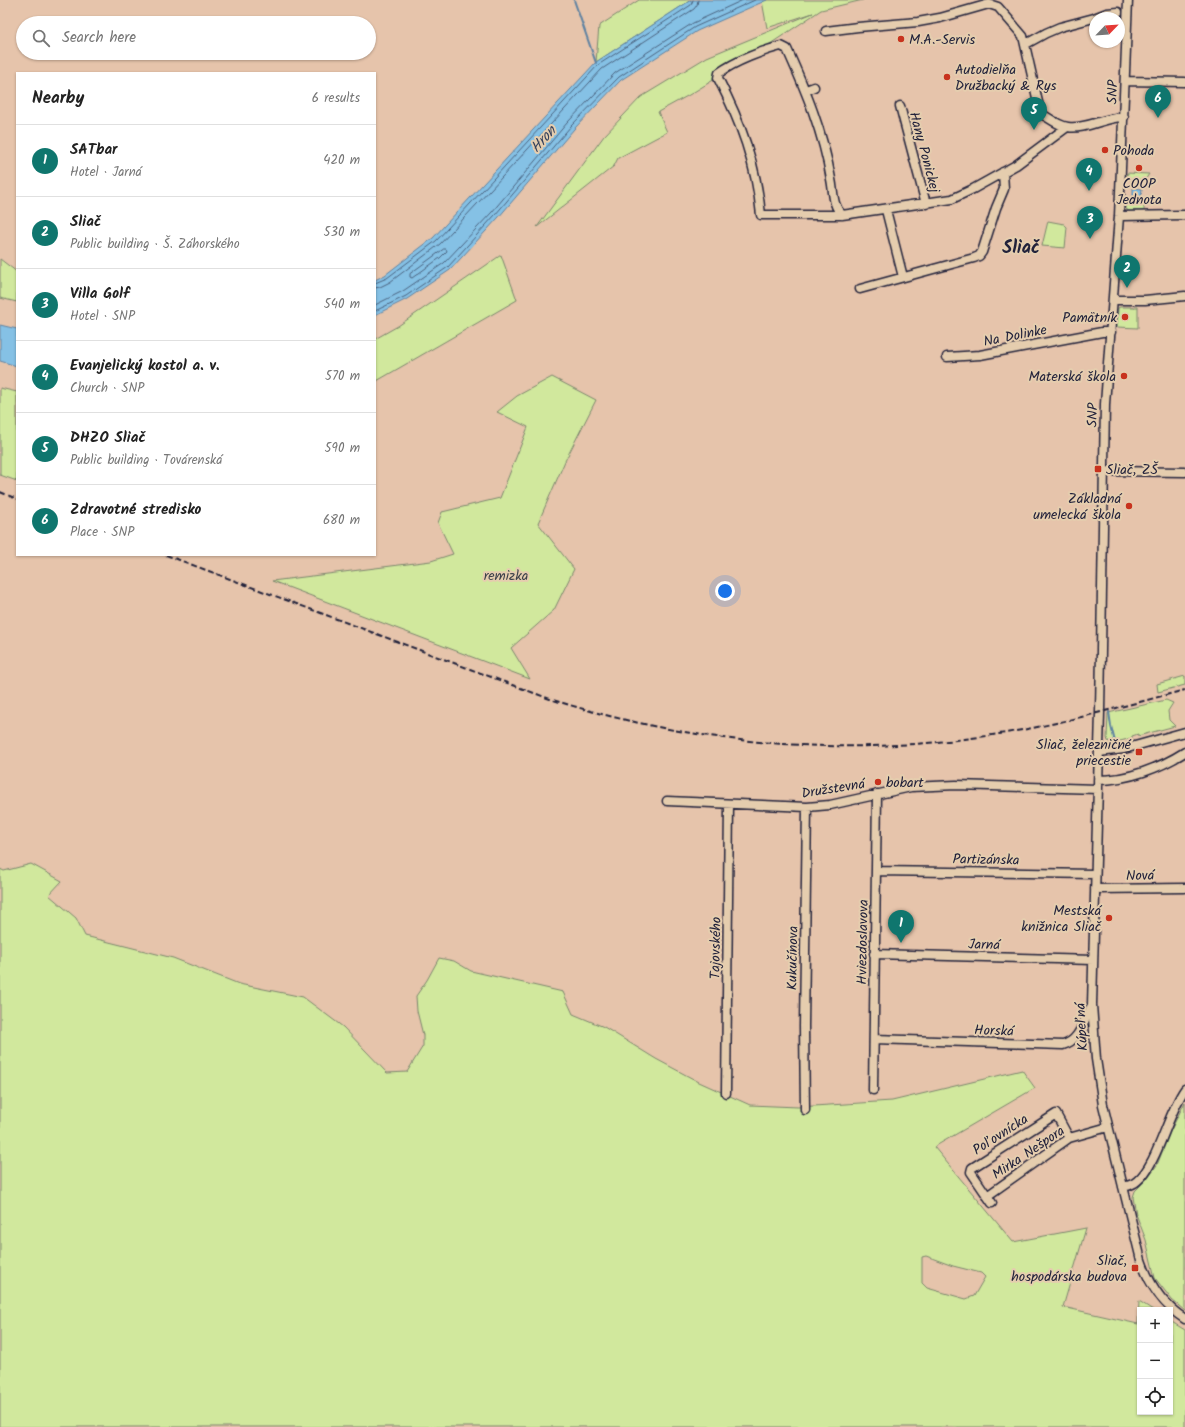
<!DOCTYPE html>
<html lang="en">
<head>
<meta charset="utf-8">
<style>
	:root { --surface:#fff; --page:#f2f2f2; --text:#222; --muted:#767676; --line:#e0e0e0; --accent:#0f766e }
	body { margin:0; font-family:Kalam,sans-serif; background:var(--page); color:var(--text) }
	.controls { position:absolute; right:12px; bottom:12px; display:grid; overflow:hidden; border-radius:0px; box-shadow:0 1px 3px #0004 }
	.controls button { width:36px; height:36px; display:grid; place-items:center; padding:0; border:0; border-bottom:1px solid var(--line); background:var(--surface); color:var(--text); font:20px sans-serif }
	.compass { position:absolute; left:1089px; top:12px; width:36px; height:36px; border-radius:50%; background:var(--surface); box-shadow:0 1px 3px #0004; rotate:65deg }
	.you { position:absolute; left:725px; top:591px; width:14px; height:14px; margin:-10px; border:3px solid #fff; border-radius:50%; background:#1a73e8; box-shadow:0 0 0 6px #1a73e833 }
	.badge { display:grid; place-items:center; width:26px; height:26px; border-radius:50%; background:var(--accent); color:#fff; font-size:13px; font-weight:700 }
	.pin { position:absolute; translate:-50% -33px; filter:drop-shadow(0 1px 2px #0008) }
	.pin::after { content:''; position:absolute; top:21px; width:14px; height:12px; background:inherit; clip-path:polygon(0 0,100% 0,50% 100%) }
	.list { margin:0; padding:0; list-style:none }
	h2 { display:flex; justify-content:space-between; align-items:center; height:52px; margin:0; padding:0 16px; font-size:17px }
	h2 small { font-size:13px; font-weight:400; color:var(--muted) }
	.list li { display:grid; grid-template-columns:26px 1fr auto; gap:12px; align-items:center; box-sizing:border-box; height:72px; padding:0 16px; border-top:1px solid var(--line) }
	.list b { display:block; font-size:15px; white-space:nowrap }
	.list p { margin:0; font-size:13px; white-space:nowrap; color:var(--muted) }
	.list em { font-size:13px; font-style:normal; color:var(--muted) }
	.icon { flex:none; width:22px; height:22px; fill:none; stroke:currentColor; stroke-width:2; stroke-linecap:round; stroke-linejoin:round }
	.map { position:relative; flex:none; width:1185px; height:1427px; overflow:hidden }
	.search { position:absolute; background:var(--surface); box-shadow:0 1px 3px #0004; left:16px; top:16px; width:360px; height:44px; display:flex; align-items:center; gap:10px; box-sizing:border-box; padding:0 14px; border-radius:22px; color:var(--muted); font-size:15px }
	.panel { position:absolute; background:var(--surface); box-shadow:0 1px 3px #0004; left:16px; top:72px; width:360px; height:484px; border-radius:0px }
	.map>svg:first-child { display:block }
	.green { fill:#d1e89d; stroke:#7a856c; fill-rule:evenodd }
	.water { fill:#85c1e5; stroke:#5d81a1 }
	.lines { fill:none; stroke-linecap:round; stroke-linejoin:round }
	.shore { stroke:#4a627f; stroke-width:1 }
	.stream { stroke:#5d81a1; stroke-width:2 }
	.minor-casing { stroke:#22223b; stroke-width:11 }
	.minor { stroke:#e5cdae; stroke-width:8 }
	.rail { stroke:#22223b; stroke-width:2; stroke-dasharray:6 3; stroke-linecap:butt }
	.poi-dot { fill:#c8321e; stroke:#e5cdae; stroke-width:1.5 }
	.labels { text-anchor:middle; stroke-width:4; stroke-linejoin:round; paint-order:stroke }
	.poi-label { font-size:14px; fill:#22223b; stroke:#e5cdae; text-anchor:end }
	.street-label { font-size:14px; fill:#22223b; stroke:#e5cdae }
	.park-label { font-size:14px; fill:#3c404a; stroke:#e5cdae }
	.water-label { font-size:15px; font-style:italic; fill:#36425d; stroke:#e5cdae }
	.district-label { font-size:18px; font-weight:bold; fill:#22223b; stroke:#e5cdae }
</style>
</head>
<body>
<div class="map">
<svg width="1185" height="1427" viewBox="0 0 1185 1427">
	<rect width="100%" height="100%" fill="#e6c4ab"/>
	<filter id="ink" filterUnits="userSpaceOnUse"><feTurbulence type="fractalNoise" baseFrequency=".025" numOctaves="2"/><feDisplacementMap in="SourceGraphic" scale="8" xChannelSelector="R" yChannelSelector="G"/><feConvolveMatrix kernelMatrix="1 2 1 2 8 2 1 2 1" color-interpolation-filters="sRGB"/></filter>
	<g filter="url(#ink)">
		<path class="green" d="M639,0h52l-95,62 3,-36z
			M767,0h96l-42,10 -72,48 -60,37 -31,17 9,20 -49,26 -4,8 -77,61 67,-91 37,-39 66,-40 106,-44 -46,15 -5,-27z
			M1127,173l22,1 -4,6 -18,-1z
			M1126,202l16,3 2,1v5h-15l-3,-2z
			M1048,221l16,3 3,3 -2,21 -23,-2z
			M501,255l16,45 -142,82v-43l23,-13z
			M0,259l17,13v30l-17,-4z
			M1120,307h11v1h3v-1h4v21l-21,-1 1,-19z
			M552,377l44,23 -31,61 -27,62 36,46 -20,41 -43,38 19,31 -258,-98 159,-20 22,-7 -15,-31 4,-11 58,-14 28,-71 -31,-15 20,-16z
			M0,388l17,4v89l-17,-6z
			M1185,676v9l-27,7 -1,-8z
			M1166,700l7,3 -5,8 1,9 6,6 -37,10v-2l-6,2v2l-20,5 -4,-2 -1,-3 1,-25z
			M31,864l31,17 -13,14 27,23 9,18 88,22 66,26 64,13 40,30 44,46 20,-1 16,-26v-11l-6,-24 -1,-15 11,-16 12,-22 15,3 17,10 92,21 10,22 31,13 52,32 43,23 51,23 48,2 94,-6 130,-31 13,18 -101,59 79,95 73,-14 -23,79 75,17 1,-23 14,9h-13v102h30v-91l15,9v97h-1185v-558l4,2zM926,1256l27,10 28,7 4,4 -11,19 -8,3 -39,-11 -5,-5v-26z
			M1185,1102v209l-13,-11 -17,-22 -9,-38 -10,-26 -3,-17 2,-6 11,-11 11,-15 14,-35z"/>
		<path class="water" d="M691,0h76l-70,31 -76,49 -47,49 -76,89 -48,52 -43,29 -32,16v-35l10,-5 48,-37 163,-176z
			M1133,188l9,1 -1,8 -8,-1z
			M0,325l17,4v37l-17,-5z"/>
		<g class="lines">
			<path class="shore" d="M444,249h2l1,2 -7,7 -28,20 -2,-1v-3z
				M375,283l12,-5 49,-37 162,-176 93,-60 2,-5
				M375,288l5,-1 10,-5 50,-38 162,-175 92,-60 3,-4 1,-5
				M375,305l28,-14 41,-28 48,-51 75,-89 48,-50 78,-50 50,-23
				M375,311l31,-15 42,-29 47,-52 76,-89 48,-49 76,-50 60,-27"/>
			<path class="stream" d="M574,0l22,63
				M1109,712l2,14 4,16"/>
			<g class="minor-casing">
				<path id="minor" d="M1128,0l-9,216 -14,188 -5,308 -8,293 4,54 7,46 38,155c8,24 23,46 44,59
					M826,31l32,-4 60,-5 22,-4 49,-14 9,3 25,29 17,75 2,3c8,5 17,12 26,13 17,3 37,-10 56,-10
					M1026,44l20,-11 14,-6 34,-9 13,-5 11,-1
					M1125,81l60,1
					M806,90l8,-3
					M900,106l26,98
					M886,210l17,67
					M842,215c-10,-10 -8,-22 -11,-36 -8,-47 -25,-88 -44,-130l-6,-3c-19,5 -46,15 -62,27l-1,5c23,45 38,85 43,137h81l110,-16 21,-10 43,-24 51,-38
					M1119,216l66,-1
					M860,289l114,-31 5,-2 3,-4 14,-44 8,-19 -1,-17
					M1113,300h32l40,-4
					M947,357l33,-2 122,-23h9
					M1104,471l81,1
					M1099,752l25,-3 61,-17
					M1098,780c30,0 62,-12 87,-28
					M667,801l140,6 23,-2 81,-18 45,-2 142,4
					M876,871l219,3
					M1095,889l90,-1
					M874,954l219,6
					M874,1039l189,6c18,-5 20,-25 29,-40
					M873,1090l4,-296
					M726,1093l3,-289
					M805,1110l-1,-84 3,-219
					M1123,1187c4,-1 10,-2 14,-6 21,-17 30,-67 48,-92
					M987,1196l82,-58 39,-11
					M992,1203l-21,-31 1,-4 84,-54 13,24"/>
			</g>
			<use href="#minor" class="minor"/>
			<path class="rail" d="M0,492l17,7
				M166,555l384,144c145,46 298,60 449,35 63,-10 124,-28 186,-44"/>
		</g>
	</g>
	<g class="poi-dot">
		<circle cx="901" cy="39" r="4"/>
		<circle cx="947" cy="77" r="4"/>
		<circle cx="1105" cy="150" r="4"/>
		<circle cx="1139" cy="168" r="4"/>
		<circle cx="1125" cy="317" r="4"/>
		<circle cx="1124" cy="376" r="4"/>
		<rect x="1094" y="465" width="8" height="8" rx="2"/>
		<circle cx="1129" cy="506" r="4"/>
		<rect x="1135" y="748" width="8" height="8" rx="2"/>
		<circle cx="878" cy="782" r="4"/>
		<circle cx="1109" cy="918" r="4"/>
		<rect x="1131" y="1264" width="8" height="8" rx="2"/>
	</g>
	<g class="labels">
		<g class="poi-label">
			<text x="909" y="44" text-anchor="start">M.A.-Servis</text>
			<text x="955" y="74" text-anchor="start">Autodielňa<tspan x="955" dy="16">Družbacký &amp; Rys</tspan></text>
			<text x="1113" y="155" text-anchor="start">Pohoda</text>
			<text x="1139" y="188" text-anchor="middle">COOP<tspan x="1139" dy="16">Jednota</tspan></text>
			<text x="1117" y="322">Pamätník</text>
			<text x="1116" y="381">Materská škola</text>
			<text x="1106" y="474" text-anchor="start">Sliač, ZŠ</text>
			<text x="1121" y="503">Základná<tspan x="1121" dy="16">umelecká škola</tspan></text>
			<text x="1131" y="749">Sliač, železničné<tspan x="1131" dy="16">priecestie</tspan></text>
			<text x="886" y="787" text-anchor="start">bobart</text>
			<text x="1101" y="915">Mestská<tspan x="1101" dy="16">knižnica Sliač</tspan></text>
			<text x="1127" y="1265">Sliač,<tspan x="1127" dy="16">hospodárska budova</tspan></text>
		</g>
		<g class="street-label">
			<text transform="translate(1112 92) rotate(-88)" y="5">SNP</text>
			<text transform="translate(925 152) rotate(75)" y="5">Hany Ponickej</text>
			<text transform="translate(1015 335) rotate(-11)" y="5">Na Dolinke</text>
			<text transform="translate(1092 415) rotate(-88)" y="5">SNP</text>
			<text transform="translate(833 788) rotate(-9)" y="5">Družstevná</text>
			<text transform="translate(986 859) rotate(1)" y="5">Partizánska</text>
			<text transform="translate(1140 875) rotate(-1)" y="5">Nová</text>
			<text transform="translate(862 942) rotate(-89)" y="5">Hviezdoslavova</text>
			<text transform="translate(984 944) rotate(2)" y="5">Jarná</text>
			<text transform="translate(715 948) rotate(-89)" y="5">Tajovského</text>
			<text transform="translate(792 958) rotate(-89)" y="5">Kukučínova</text>
			<text transform="translate(1081 1027) rotate(-93)" y="5">Kúpeľná</text>
			<text transform="translate(994 1030) rotate(2)" y="5">Horská</text>
			<text transform="translate(1000 1134) rotate(-33)" y="5">Poľovnícka</text>
			<text transform="translate(1028 1152) rotate(-34)" y="5">Mirka Nešpora</text>
		</g>
		<g class="park-label">
			<text x="506" y="580">remizka</text>
		</g>
		<g class="water-label">
			<text transform="translate(543 139) rotate(-48)" y="5">Hron</text>
		</g>
		<g class="district-label">
			<text x="1021" y="253">Sliač</text>
		</g>
	</g>
</svg>
<div class="controls">
<button>+</button>
<button>−</button>
<button><svg class="icon" aria-label="locate" viewBox="0 0 24 24"><circle cx="12" cy="12" r="6"/><path d="M12 2v4M12 18v4M2 12h4M18 12h4"/></svg></button>
</div>
<svg class="compass" viewBox="-18 -18 36 36"><path d="M0-13l5 13h-10z" fill="#e53935"/><path d="M0 13l5-13h-10z" fill="#767676"/></svg>
<div class="you"></div>
<div class="pin badge" style="left:901px;top:943px">1</div>
<div class="pin badge" style="left:1127px;top:288px">2</div>
<div class="pin badge" style="left:1090px;top:239px">3</div>
<div class="pin badge" style="left:1089px;top:191px">4</div>
<div class="pin badge" style="left:1034px;top:130px">5</div>
<div class="pin badge" style="left:1158px;top:118px">6</div>
<div class="search"><svg class="icon" aria-label="search" viewBox="0 0 24 24"><circle cx="10" cy="10" r="6"/><path d="M15 15l6 6"/></svg>Search here</div>
<section class="panel">
<h2>Nearby<small>6 results</small></h2>
<ul class="list">
<li><span class="badge">1</span><div><b>SATbar</b><p>Hotel · Jarná</p></div><em>420 m</em></li>
<li><span class="badge">2</span><div><b>Sliač</b><p>Public building · Š. Záhorského</p></div><em>530 m</em></li>
<li><span class="badge">3</span><div><b>Villa Golf</b><p>Hotel · SNP</p></div><em>540 m</em></li>
<li><span class="badge">4</span><div><b>Evanjelický kostol a. v.</b><p>Church · SNP</p></div><em>570 m</em></li>
<li><span class="badge">5</span><div><b>DHZO Sliač</b><p>Public building · Továrenská</p></div><em>590 m</em></li>
<li><span class="badge">6</span><div><b>Zdravotné stredisko</b><p>Place · SNP</p></div><em>680 m</em></li>
</ul>
</section>
</div>
</body>
</html>
